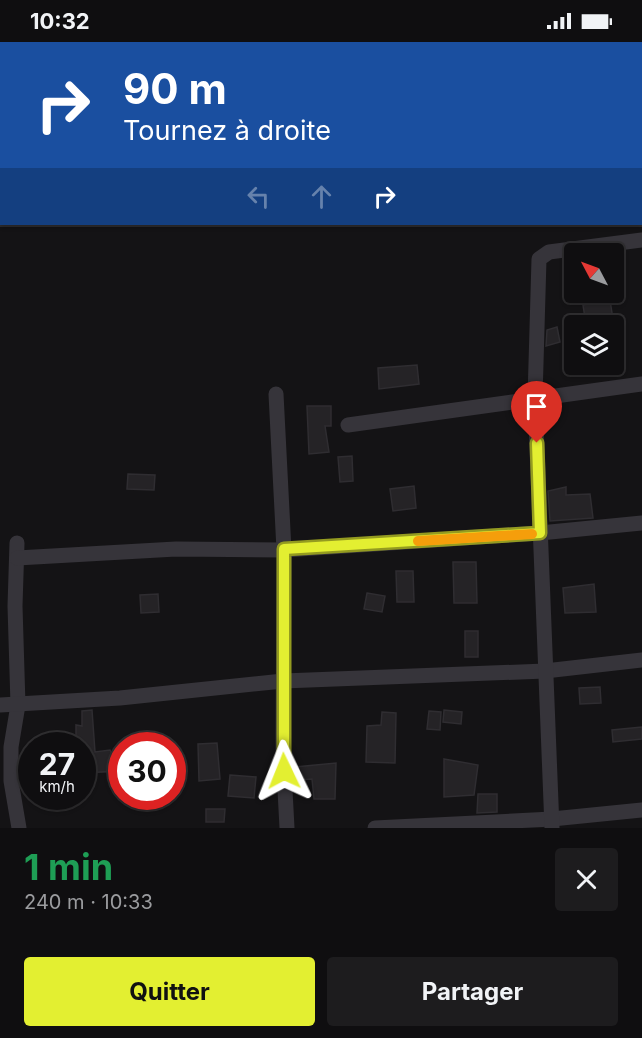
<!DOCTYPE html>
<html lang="fr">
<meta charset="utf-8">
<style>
:root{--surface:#0f0e10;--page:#1d1c1e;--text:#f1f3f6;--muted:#9b9c9f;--line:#2f2e30;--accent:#e3ef31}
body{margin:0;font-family:Inter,sans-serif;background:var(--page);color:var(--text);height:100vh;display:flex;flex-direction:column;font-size:22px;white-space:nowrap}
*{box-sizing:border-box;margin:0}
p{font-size:20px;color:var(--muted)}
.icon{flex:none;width:33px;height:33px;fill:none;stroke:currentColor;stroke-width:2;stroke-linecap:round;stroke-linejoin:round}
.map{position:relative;height:786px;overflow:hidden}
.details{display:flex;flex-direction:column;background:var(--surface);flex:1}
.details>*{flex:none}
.guide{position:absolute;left:0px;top:0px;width:642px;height:183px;box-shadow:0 2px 4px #0004,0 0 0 2px var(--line);background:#1a4fa0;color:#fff;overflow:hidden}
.needle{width:39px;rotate:311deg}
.tools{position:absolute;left:564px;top:201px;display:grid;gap:12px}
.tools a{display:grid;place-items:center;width:60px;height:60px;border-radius:6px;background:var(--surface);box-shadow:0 2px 4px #0004,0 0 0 2px var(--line);font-size:30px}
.speed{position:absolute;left:18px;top:690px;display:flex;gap:12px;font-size:30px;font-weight:700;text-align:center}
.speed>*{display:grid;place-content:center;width:78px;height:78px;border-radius:50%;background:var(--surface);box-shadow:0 2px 4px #0004,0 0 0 2px var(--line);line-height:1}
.speed small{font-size:15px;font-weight:400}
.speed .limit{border:9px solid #d22;background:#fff;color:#111}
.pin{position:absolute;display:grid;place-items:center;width:51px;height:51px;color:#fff;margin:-62px -26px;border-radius:50% 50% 50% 0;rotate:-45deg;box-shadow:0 0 6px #0007}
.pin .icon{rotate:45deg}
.me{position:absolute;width:66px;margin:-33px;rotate:358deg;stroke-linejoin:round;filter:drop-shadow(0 0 4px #0008)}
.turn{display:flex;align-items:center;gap:21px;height:126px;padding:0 24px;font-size:27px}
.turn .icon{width:78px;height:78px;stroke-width:2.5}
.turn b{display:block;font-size:42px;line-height:51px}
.lanes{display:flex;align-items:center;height:57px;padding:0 24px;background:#0003;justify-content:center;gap:30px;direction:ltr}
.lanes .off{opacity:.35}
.round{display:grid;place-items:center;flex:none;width:63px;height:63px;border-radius:6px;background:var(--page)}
.head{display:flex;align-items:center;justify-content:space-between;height:102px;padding:0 24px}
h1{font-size:36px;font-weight:700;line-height:45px;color:#1e9e55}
.action{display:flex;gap:12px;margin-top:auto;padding:12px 24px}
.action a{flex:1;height:69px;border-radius:6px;background:var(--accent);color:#111;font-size:24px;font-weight:700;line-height:69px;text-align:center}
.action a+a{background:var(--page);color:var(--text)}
.status{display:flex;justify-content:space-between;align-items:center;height:42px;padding:0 30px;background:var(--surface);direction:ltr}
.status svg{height:16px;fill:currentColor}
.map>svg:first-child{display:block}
.building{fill:#252326;stroke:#2f2d31;stroke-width:1.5}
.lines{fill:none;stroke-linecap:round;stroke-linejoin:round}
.street{stroke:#36343a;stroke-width:15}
.route-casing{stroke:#949b20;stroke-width:15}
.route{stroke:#e3ef31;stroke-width:10}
.slow{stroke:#f59e0b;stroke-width:10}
</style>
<div class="status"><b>10:32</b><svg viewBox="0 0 49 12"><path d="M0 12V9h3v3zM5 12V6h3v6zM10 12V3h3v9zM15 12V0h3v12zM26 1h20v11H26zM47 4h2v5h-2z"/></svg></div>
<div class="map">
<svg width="642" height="786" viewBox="0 0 642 786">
<rect width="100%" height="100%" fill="#141315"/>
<g class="building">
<polygon points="610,258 614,284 600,284 598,274 585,276 583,263"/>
<polygon points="557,285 560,300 546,304 547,288"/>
<polygon points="417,323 419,342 379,347 378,326"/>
<polygon points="307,364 331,364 331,384 325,384 329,410 309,412"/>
<polygon points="352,414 353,439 340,440 338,415"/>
<polygon points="128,432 155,433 154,448 127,447"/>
<polygon points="414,444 416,466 393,469 390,447"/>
<polygon points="566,445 566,453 590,452 593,476 550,479 548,449"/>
<polygon points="453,520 476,520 477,561 454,561"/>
<polygon points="396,529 413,529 414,560 397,560"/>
<polygon points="594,542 596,570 565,571 563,546"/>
<polygon points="367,551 385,554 382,570 364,567"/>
<polygon points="158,552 159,570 141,571 140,553"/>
<rect x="465" y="589" width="13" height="26"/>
<polygon points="600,645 601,661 580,662 579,646"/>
<polygon points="92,668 95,710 110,708 113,714 122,715 122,729 82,731 82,704 76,704 76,683 82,684 82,669"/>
<polygon points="444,668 462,670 461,682 443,680"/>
<polygon points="429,669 441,670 440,688 427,687"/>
<polygon points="382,670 396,671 395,721 366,720 367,684 381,683"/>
<polygon points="642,685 642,697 613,700 612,688"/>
<polygon points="217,701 220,737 199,739 198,702"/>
<polygon points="444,717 478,723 474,753 444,755"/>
<polygon points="336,721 335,757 314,757 312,737 296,738 295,725"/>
<polygon points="230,733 256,735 254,756 228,754"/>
<polygon points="478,752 497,752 497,770 477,771"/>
<polygon points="206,767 225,767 224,780 206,780"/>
</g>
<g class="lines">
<g class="street">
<polyline points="640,53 642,53"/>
<polyline points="276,352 284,508 283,710 287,786"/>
<polyline points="348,383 642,342"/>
<polyline points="17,501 15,564 18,663 11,705 11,739 19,786"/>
<polyline points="17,516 176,507 284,508 540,491 642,481"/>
<polyline points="0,663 120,656 283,639 545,629 642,618"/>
<polyline points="375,786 552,777 642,768"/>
<polyline points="552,786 535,356 539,217 549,210 642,198"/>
</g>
</g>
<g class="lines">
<defs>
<polyline id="route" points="284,729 284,507 540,491 537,401"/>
</defs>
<use href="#route" class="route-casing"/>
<use href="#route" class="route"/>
<polyline class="slow" points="418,499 532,492"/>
</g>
</svg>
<div class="tools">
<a><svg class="needle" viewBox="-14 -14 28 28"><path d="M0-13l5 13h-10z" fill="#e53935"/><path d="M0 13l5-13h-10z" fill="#9b9c9f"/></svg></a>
<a><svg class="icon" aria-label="layers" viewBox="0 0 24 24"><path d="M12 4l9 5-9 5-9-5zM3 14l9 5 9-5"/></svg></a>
</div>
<div class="speed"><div>27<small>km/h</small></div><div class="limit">30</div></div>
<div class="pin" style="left:537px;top:401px;background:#d93025"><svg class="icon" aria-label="arrive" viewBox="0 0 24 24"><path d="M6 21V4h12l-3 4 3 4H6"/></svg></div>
<svg class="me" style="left:284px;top:729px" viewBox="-20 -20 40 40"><path d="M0-17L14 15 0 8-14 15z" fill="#e3ef31" stroke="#fff" stroke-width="4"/></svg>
<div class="guide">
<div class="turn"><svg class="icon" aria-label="right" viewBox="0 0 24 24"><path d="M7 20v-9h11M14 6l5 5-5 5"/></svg><div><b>90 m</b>Tournez à droite</div></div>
<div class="lanes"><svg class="icon off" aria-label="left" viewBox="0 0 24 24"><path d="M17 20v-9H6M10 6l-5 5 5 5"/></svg><svg class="icon off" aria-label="ahead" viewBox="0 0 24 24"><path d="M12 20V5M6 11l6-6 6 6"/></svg><svg class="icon" aria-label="right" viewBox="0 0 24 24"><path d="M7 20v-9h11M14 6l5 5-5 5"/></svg></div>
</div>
</div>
<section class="details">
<div class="head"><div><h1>1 min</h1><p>240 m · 10:33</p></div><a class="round"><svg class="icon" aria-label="close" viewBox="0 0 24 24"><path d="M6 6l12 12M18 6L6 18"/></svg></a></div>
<div class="action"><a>Quitter</a><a>Partager</a></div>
</section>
